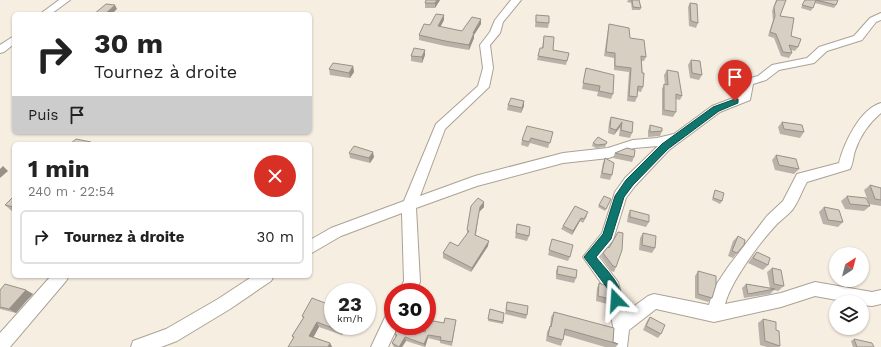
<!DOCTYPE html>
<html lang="fr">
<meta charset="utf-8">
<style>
:root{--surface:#fff;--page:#f6f6f6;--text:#222;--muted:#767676;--line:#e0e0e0}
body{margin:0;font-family:"Work Sans",sans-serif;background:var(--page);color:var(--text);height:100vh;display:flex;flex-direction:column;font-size:15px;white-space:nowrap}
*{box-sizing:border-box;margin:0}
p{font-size:13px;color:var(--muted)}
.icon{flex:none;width:22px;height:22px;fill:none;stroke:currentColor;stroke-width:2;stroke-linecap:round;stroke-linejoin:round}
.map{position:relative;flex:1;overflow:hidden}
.details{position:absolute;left:12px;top:142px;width:300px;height:136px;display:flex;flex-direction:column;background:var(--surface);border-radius:6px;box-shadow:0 1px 3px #0004}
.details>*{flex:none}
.hud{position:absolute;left:12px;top:12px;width:300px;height:122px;border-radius:6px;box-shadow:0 1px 3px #0004;background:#fff;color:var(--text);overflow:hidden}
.needle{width:26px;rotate:36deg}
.controls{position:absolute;left:829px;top:247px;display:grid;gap:8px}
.controls a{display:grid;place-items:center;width:40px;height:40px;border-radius:50%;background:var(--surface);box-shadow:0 1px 3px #0004;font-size:20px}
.speed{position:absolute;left:324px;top:283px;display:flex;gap:8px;font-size:20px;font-weight:700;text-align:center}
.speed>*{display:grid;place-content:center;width:52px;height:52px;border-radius:50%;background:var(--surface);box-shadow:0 1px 3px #0004;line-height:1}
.speed small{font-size:10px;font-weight:400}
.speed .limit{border:6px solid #d22;background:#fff;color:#111}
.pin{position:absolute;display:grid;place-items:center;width:34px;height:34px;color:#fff;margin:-41px -17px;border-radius:50% 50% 50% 0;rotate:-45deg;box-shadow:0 0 4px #0007}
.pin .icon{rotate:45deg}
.me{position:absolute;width:44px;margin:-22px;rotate:340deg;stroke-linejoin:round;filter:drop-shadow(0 0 3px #0008)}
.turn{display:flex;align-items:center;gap:14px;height:84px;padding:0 16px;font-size:18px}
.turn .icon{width:52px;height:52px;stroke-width:2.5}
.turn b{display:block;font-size:28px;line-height:34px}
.then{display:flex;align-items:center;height:38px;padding:0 16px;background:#0003;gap:8px;font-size:15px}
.round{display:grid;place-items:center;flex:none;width:42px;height:42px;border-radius:21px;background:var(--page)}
.head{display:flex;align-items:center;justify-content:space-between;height:68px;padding:0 16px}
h1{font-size:24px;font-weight:700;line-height:30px}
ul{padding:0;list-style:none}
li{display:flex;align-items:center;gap:12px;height:54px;margin:0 8px 6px;padding:0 8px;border:2px solid var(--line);border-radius:6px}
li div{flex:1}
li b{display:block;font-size:15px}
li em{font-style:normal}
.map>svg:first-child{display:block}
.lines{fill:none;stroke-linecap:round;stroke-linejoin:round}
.minor-casing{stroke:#aba296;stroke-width:2}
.minor{fill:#fff;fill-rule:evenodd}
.wall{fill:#bab2a8}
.shaded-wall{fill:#979188}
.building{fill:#d8cfc3;stroke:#979188}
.route{fill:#0f766e;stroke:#0a4d48}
</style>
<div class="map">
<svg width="881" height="347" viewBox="0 0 881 347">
<rect width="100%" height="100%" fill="#f7eee2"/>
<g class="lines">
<defs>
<g id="minor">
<polygon points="59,0 70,0 51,14 40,14"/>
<path d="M511,0H521L503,22L500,33L490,45L493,68L489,87L445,129L420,196L475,176L563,153L608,148L633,140L657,138L674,134L712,106L741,95L744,80L758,76L772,65L807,58L819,47L854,36L870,18L881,13V20L876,22L862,40L827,51L814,63L779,70L766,80L753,84L750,100L720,112L669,150L635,186L626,198L613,240L599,257L618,282L626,312L648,296L654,294L709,305L714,288L728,267L767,216L783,201L797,174L839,163C844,143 860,109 881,103V113C869,123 860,136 855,151C853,157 853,164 850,169L807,182C802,190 799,201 793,209C788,215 782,219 777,224C760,242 731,281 725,304L781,293L815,282L872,292L881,290V304L872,306L862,305V302H848L815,296L781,307L714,322L656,309L629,330L627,347H611L613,326L606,290L583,257L602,233L615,192L625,178L658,146L634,148L609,158L563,163L477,186L416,208L420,282L415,292H399L404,281L402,213L341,236L310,254V240L331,228L404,201L436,124L478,86L483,68L480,45L490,32L495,20Z"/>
<polygon points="14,36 14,44 4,52 0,53 0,45"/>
<polygon points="51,276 69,276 66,281 10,347 0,347 0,333"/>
<polygon points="253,276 274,276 271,281 230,309 177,341 161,347 131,347 133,341 166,329 218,299"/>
<polygon points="393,311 393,326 398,326 388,347 371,347 387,313"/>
</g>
</defs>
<use href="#minor" class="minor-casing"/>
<use href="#minor" class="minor"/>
</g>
<g class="wall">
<polygon points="440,0 435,8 425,8 425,3"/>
<polygon points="628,0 639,0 641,8 640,10 632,10 631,3 627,2"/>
<polygon points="776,0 786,0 780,16 798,47 795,51 791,50 792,53 789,58 781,56 774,38 768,36 773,20 772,11"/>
<polygon points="805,0 838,0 836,5 834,8 815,3 811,11 801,8"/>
<polygon points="690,3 698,23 696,28 689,26 688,7"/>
<polygon points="536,15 549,23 548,28 535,27"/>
<polygon points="444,20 440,27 462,31 481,24 474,35 474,38 469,50 445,46 419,40 419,35"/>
<polygon points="609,24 630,38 646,57 644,61 642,61 643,87 641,92 637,91 637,97 635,102 627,101 629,72 614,70 614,58 604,56 608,29"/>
<polygon points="544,36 553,50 569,53 566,65 537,60 538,56 542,48"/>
<polygon points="425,55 422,63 411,61 411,56"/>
<polygon points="691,60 702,75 699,80 690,78 688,65"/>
<polygon points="353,66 354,72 350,78 330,75 329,69"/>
<polygon points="586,68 613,94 611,99 597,96 598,92 582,89"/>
<polygon points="667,70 682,96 680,100 676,99 676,112 673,117 662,115 662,89 664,84 665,85 664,75"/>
<polygon points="524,101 524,106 521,113 507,110 508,105"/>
<polygon points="611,117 633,122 632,133 630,138 619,136 620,127 614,135 608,133 609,122"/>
<polygon points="782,122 804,132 800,138 780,134 778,127"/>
<polygon points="650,125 662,131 660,136 648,137 648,131"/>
<polygon points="553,132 548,148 530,143 528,147 521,145 522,140"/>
<polygon points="607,142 605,147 596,148 592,146 593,143"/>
<polygon points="349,153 374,157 370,163 350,158"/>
<polygon points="615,153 634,157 632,162 613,158"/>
<polygon points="776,155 799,169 794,174 775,170 772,160"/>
<polygon points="605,158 612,175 610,180 600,178 603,163"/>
<polygon points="870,185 881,188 881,206 869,204 864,190"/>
<polygon points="715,190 722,201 720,204 712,200 714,193"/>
<polygon points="14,196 14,213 5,205"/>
<polygon points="847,196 870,206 864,211 845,209 841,201"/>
<polygon points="611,199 605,211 598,207 599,205"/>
<polygon points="484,202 484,207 479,212 476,235 488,246 471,272 443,258 443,253 458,246 467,234 467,230"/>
<polygon points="575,206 587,216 583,223 580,221 572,235 561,229 563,226"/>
<polygon points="824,207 843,222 838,227 823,224 819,212"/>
<polygon points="630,210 649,222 646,227 627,222 628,215"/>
<polygon points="517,224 529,236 527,241 515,238"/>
<polygon points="643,233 655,248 652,253 639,250 640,238"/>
<polygon points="738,236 737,253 733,258 728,256 733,241"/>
<polygon points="552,239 570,257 568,261 548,255"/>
<polygon points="609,248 616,267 614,272 611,271 601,257 603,253"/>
<polygon points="757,252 768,265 763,270 748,263 753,256"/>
<polygon points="558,266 576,278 574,283 556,279 556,271"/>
<polygon points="772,268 784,286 778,291 774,290 770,294 744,298 742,288 746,284 770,288 767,272"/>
<polygon points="698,271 712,298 708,302 695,298 695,276"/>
<polygon points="599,283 610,299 607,304 596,301 597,288"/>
<polygon points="0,290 26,290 33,294 16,313 0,309"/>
<polygon points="507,302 527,315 526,319 505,314"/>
<polygon points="490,309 504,313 503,324 488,321"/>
<polygon points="554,312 613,342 618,344 616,347 605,347 564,335 563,340 561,346 546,341 547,332 550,326 551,317"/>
<polygon points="302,316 333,326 346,326 342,335 319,327 313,337 330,343 332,347 288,347 293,338 292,336 303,318"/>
<polygon points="650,317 661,334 658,338 643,330 647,321"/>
<polygon points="763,319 780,346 778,347 767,347 760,345 758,323"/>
<polygon points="456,320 452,346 440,343 440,341 428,338 425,347 406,341 402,347 394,347 393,346 392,343 395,338 395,334 425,332 444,323"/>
<polygon points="854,339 874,347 853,347 851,341"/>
</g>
<g class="shaded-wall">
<polygon points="437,0 440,0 435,8 435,3"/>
<polygon points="115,5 117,9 112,14 105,14"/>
<polygon points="444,15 444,20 438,31 438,26"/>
<polygon points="481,19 481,24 474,35 474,38 469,50 469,45 473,33"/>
<polygon points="425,50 425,55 422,63 422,57"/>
<polygon points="353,66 354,72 350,78 349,73"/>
<polygon points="524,101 524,106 521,113 522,108"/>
<polygon points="622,122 620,127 614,135 616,130"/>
<polygon points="373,152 374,157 370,163 369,158"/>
<polygon points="3,166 8,171 0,178 0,169"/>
<polygon points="484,202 484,207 479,212 480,207"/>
<polygon points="581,218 580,221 572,235 573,231"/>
<polygon points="489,241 488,246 471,272 472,268"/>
<polygon points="26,290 33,294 27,300 16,313 9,309"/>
<polygon points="317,322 319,327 312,340 309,336"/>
<polygon points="342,326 346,326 342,335 340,331"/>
<polygon points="428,335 428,338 425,347 424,344"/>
<polygon points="405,337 406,341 402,347 399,347"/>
<polygon points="330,343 332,347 328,347"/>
</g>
<g class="building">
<polygon points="426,0 437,0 435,3 425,3"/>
<polygon points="631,0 639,0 641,8 633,7 632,0"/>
<polygon points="777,0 786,0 780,16 794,18 791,36 801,39 798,47 789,45 792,53 783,52 776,34 770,32 775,16 774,7"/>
<polygon points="805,0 838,0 836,5 816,0 813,8 802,5"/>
<polygon points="690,3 697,4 698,23 691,21"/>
<polygon points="106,4 115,5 105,14 94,14"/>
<polygon points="436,14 444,15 438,26 462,31 472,17 481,19 473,33 474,33 469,45 445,41 419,35 424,24 430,25"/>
<polygon points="536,15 549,16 549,23 536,22"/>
<polygon points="609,24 629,28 630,38 644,40 646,57 641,56 642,73 644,73 643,87 638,86 637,97 629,96 631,68 615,66 615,53 606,52"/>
<polygon points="544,36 554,37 553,50 569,53 567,61 538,56 540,48 543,48"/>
<polygon points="414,48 425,50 422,57 411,56"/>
<polygon points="691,60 700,61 702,75 692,73"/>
<polygon points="333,63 353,66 349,73 329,69"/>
<polygon points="586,68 614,75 613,94 599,91 600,86 583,83"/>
<polygon points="667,70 678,72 682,96 676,94 676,112 664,110 664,84 668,85"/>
<polygon points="511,98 524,101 522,108 508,105"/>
<polygon points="611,117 633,122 632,133 621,130 622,122 616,130 610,128"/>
<polygon points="782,122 802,125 804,132 784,129"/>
<polygon points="650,125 662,128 662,131 650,132"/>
<polygon points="527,126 553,132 550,143 531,138 529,142 522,140"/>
<polygon points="598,137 607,142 606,144 597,145 593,143"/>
<polygon points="76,139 91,142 89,144 70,144"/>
<polygon points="354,146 373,152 369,158 349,153"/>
<polygon points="627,148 635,150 634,157 615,153"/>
<polygon points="776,155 796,159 799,169 779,165"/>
<polygon points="605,158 614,163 612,175 602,173"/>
<polygon points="870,185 881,188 881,200 875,199"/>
<polygon points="715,190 724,193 722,201 713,198"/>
<polygon points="14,196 14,207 5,205"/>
<polygon points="604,196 611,199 606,209 599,205"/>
<polygon points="847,196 866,198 870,206 850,204"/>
<polygon points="478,198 484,202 480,207 475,235 489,241 472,268 443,253 450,242 458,246 469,231 467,230 471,206"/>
<polygon points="575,206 588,212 584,219 581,218 573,231 563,226"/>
<polygon points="824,207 839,210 843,222 828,220"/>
<polygon points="630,210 649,215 649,222 630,217"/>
<polygon points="517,224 530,227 529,236 516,233"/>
<polygon points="618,232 623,233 622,250 616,267 613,266 603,253 608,247 609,248"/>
<polygon points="643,233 656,236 655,248 642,245"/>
<polygon points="738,236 745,240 744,245 737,253 732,251"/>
<polygon points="552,239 573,245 570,257 549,250"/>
<polygon points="757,252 770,258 768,265 753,258"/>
<polygon points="558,266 577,270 576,278 557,274"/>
<polygon points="772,268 781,270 784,286 774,284"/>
<polygon points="698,271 716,276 716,285 712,298 698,294"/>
<polygon points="599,283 607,286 610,299 598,296"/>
<polygon points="5,284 26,290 9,309 0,307 0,290"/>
<polygon points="746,284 775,289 748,294"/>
<polygon points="312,298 333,306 333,326 342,326 340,331 317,322 309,336 330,343 328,347 288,347 294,337 292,336 304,317 302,316"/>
<polygon points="507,302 528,306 527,315 506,310"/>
<polygon points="490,309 504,313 503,322 488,319"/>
<polygon points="554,312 614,328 613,342 618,344 565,329 563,340 548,336 550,326 551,327"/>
<polygon points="650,317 665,325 661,334 646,326"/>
<polygon points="445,318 456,320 452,342 440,340 441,337 428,335 424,344 405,337 399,347 392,343 397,335 395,334 398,326 410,326 425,332 428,320 444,323"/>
<polygon points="763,319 776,322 776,330 779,331 780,346 765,341"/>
<polygon points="854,339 872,343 874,347 857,347"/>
</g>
<path class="route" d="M735,99H738V103L719,111L668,149L633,185L624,197L611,239L596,257C605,269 627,288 620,304L616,305L612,304L608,289L584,257L603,234L615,196L626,180L662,144L713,107Z"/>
</svg>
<div class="controls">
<a><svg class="needle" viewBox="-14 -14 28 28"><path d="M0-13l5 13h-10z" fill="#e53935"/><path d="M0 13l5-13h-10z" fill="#767676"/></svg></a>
<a><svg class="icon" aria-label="layers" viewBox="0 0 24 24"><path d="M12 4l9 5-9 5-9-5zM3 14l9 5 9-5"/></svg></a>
</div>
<div class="speed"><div>23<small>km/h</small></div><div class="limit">30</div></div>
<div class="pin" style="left:735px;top:101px;background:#d93025"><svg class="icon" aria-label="arrive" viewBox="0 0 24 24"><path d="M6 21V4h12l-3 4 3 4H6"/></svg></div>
<svg class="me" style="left:616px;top:300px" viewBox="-20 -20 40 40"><path d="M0-17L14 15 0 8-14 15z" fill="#0f766e" stroke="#fff" stroke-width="4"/></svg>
<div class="hud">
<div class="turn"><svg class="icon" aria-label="right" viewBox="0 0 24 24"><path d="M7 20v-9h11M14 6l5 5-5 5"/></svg><div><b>30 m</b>Tournez à droite</div></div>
<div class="then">Puis<svg class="icon" aria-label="arrive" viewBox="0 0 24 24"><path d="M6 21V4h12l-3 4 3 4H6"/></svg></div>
</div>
<section class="details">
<div class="head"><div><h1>1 min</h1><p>240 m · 22:54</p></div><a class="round" style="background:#d93025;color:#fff"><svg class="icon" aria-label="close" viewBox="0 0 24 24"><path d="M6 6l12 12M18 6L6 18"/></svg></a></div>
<ul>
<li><svg class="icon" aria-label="right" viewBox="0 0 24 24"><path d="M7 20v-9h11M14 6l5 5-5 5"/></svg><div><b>Tournez à droite</b></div><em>30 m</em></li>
</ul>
</section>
</div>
